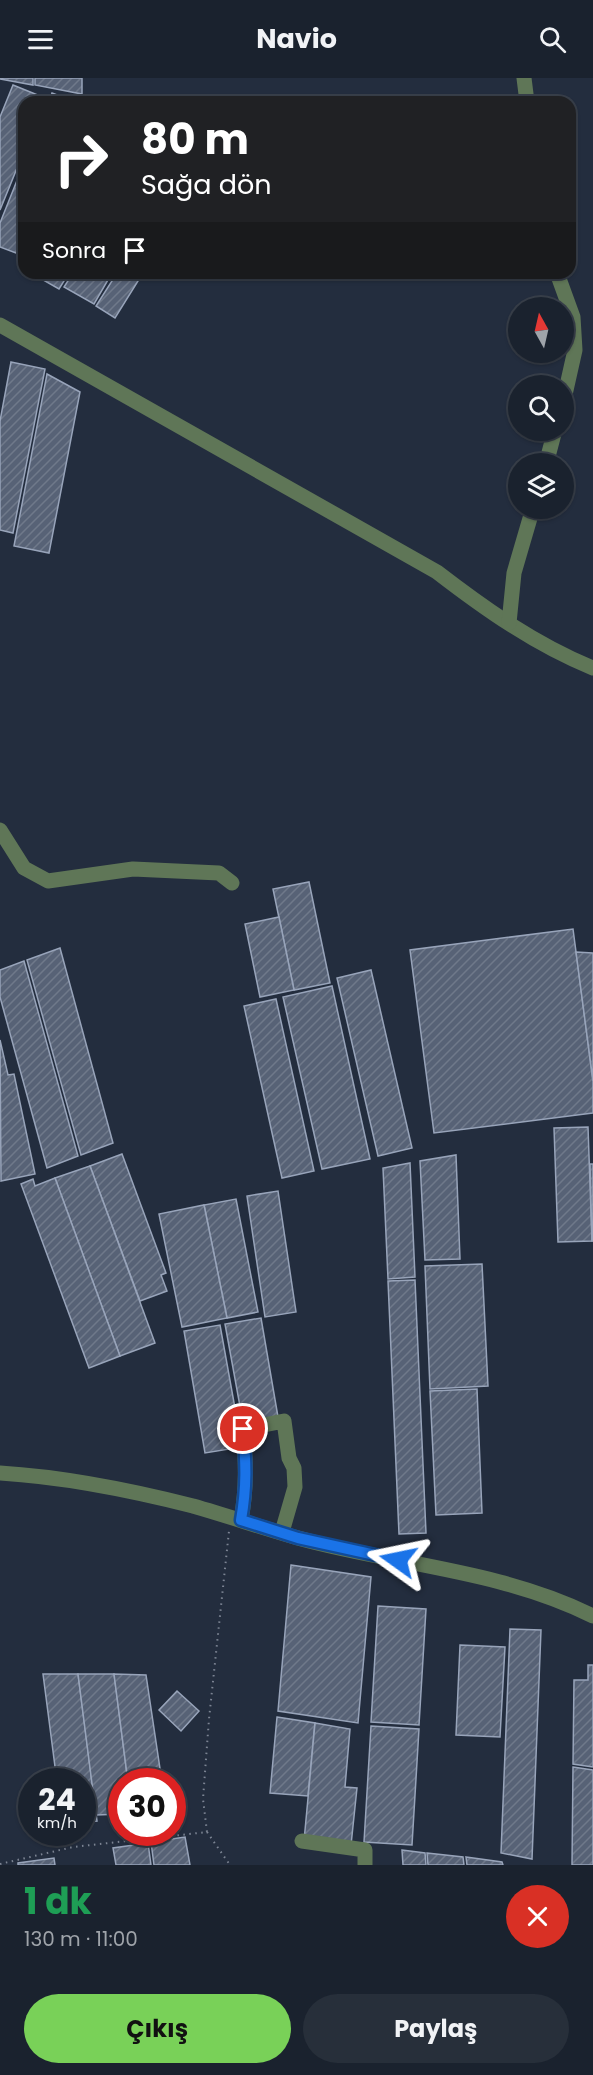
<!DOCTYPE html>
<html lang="tr">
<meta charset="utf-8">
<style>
:root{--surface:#1a222e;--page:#272f3a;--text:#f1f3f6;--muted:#9fa4aa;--line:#383f4a;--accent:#79d158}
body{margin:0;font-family:Poppins,sans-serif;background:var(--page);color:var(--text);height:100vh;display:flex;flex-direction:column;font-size:22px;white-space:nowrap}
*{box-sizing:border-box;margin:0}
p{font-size:20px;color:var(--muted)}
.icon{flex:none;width:33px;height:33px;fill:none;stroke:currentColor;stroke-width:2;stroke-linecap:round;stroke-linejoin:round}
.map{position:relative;height:1787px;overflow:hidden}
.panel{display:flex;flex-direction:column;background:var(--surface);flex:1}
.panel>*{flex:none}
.guide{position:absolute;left:18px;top:18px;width:558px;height:183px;border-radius:18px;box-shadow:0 2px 4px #0004,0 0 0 2px var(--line);background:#202124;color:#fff;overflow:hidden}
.needle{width:39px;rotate:352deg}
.buttons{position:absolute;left:508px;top:219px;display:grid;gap:12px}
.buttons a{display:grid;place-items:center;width:66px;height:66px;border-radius:50%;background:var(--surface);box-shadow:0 2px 4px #0004,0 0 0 2px var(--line);font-size:30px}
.speed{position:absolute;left:18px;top:1690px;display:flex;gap:12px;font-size:30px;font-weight:700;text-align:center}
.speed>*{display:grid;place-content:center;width:78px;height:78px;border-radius:50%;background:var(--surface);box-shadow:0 2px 4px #0004,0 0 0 2px var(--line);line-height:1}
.speed small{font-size:15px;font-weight:400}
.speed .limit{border:9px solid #d22;background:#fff;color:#111}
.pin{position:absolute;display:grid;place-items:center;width:51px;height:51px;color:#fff;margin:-26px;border:3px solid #fff;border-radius:50%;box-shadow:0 2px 6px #0007}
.me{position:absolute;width:66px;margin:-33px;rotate:282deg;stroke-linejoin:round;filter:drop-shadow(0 0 4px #0008)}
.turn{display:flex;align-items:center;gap:21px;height:126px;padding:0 24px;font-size:27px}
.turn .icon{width:78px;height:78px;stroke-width:2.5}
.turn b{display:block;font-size:42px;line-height:51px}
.then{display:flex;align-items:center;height:57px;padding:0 24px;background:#0003;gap:12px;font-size:22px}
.round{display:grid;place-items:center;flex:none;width:63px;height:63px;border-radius:32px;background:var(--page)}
.overview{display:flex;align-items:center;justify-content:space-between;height:102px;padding:0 24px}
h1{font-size:36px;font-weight:700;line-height:45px;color:#1e9e55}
.cta{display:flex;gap:12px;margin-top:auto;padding:12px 24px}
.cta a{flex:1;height:69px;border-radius:36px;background:var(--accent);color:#111;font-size:24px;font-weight:700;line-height:69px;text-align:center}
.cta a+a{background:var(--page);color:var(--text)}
header{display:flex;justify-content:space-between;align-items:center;height:78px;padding:0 24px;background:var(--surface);font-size:27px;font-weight:700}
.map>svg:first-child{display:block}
.building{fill:url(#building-hatch);stroke:#98a4ba;stroke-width:1.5}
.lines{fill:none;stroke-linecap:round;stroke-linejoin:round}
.path{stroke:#7c8493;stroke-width:2;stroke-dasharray:1.5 4.5;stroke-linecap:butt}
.minor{stroke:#5f7657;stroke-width:15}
.route-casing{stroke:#114b97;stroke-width:15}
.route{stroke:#1a73e8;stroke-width:10}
</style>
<header><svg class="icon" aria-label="menu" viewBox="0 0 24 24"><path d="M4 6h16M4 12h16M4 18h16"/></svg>Navio<svg class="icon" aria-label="search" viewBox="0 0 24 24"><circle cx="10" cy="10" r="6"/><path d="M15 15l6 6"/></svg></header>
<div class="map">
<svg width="593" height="1787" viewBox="0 0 593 1787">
<defs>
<pattern id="building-hatch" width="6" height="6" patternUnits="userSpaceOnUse" patternTransform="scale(1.5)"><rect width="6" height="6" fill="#576276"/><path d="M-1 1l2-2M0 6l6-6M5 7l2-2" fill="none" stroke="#6f798a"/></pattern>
</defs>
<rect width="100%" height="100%" fill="#232d3e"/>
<g class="building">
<polygon points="0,0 33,0 33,7 0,1"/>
<polygon points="35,0 82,0 82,16 35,7"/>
<polygon points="13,7 45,20 44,24 24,24 24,73 0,132 0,39"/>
<polygon points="52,15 75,24 49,24"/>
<polygon points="24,85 24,178 0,169 0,145"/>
<polygon points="31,195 69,195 59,211"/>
<polygon points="73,195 112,195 94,226 64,209"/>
<polygon points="117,195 143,195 115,240 96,228"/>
<polygon points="11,284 45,291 13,455 0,452 0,343"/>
<polygon points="47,296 80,314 49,475 14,468"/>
<polygon points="309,804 330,905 294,912 273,811"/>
<polygon points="279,839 294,912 260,919 245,846"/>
<polygon points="573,851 593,1003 593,1035 434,1055 410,872"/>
<polygon points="60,870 113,1065 81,1077 27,882"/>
<polygon points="576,874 593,875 593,1003"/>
<polygon points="24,883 78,1078 47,1090 0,919 0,892"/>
<polygon points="371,892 412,1070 378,1078 337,900"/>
<polygon points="332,908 370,1081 322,1091 283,919"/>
<polygon points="276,921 314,1093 282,1100 244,928"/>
<polygon points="0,962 8,997 14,996 35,1096 1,1103"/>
<polygon points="588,1049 592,1163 558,1164 554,1050"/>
<polygon points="122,1076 166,1195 161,1197 167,1213 140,1223 90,1088"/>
<polygon points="456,1077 460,1181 425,1182 420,1083"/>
<polygon points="410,1085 415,1199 388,1201 383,1090"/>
<polygon points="590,1086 593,1086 593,1163 592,1163"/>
<polygon points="90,1088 155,1265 120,1278 55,1100"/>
<polygon points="55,1100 120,1278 89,1290 21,1106 33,1101 35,1108"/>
<polygon points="278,1113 296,1234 265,1239 247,1118"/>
<polygon points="236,1121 258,1234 227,1240 204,1127"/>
<polygon points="204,1127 227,1240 182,1249 159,1136"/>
<polygon points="482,1186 488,1308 430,1311 425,1188"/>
<polygon points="415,1202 426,1455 399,1456 388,1203"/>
<polygon points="261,1240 278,1339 243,1345 225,1246"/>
<polygon points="220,1247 242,1369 205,1375 184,1253"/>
<polygon points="477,1311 482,1435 436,1437 430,1313"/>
<polygon points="291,1487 371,1499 358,1645 278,1633"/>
<polygon points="378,1528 426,1531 419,1647 371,1644"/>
<polygon points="510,1551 541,1552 532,1781 501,1775"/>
<polygon points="460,1567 505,1569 500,1659 456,1657"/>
<polygon points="588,1587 593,1587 593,1689 573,1686 574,1602 588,1602"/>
<polygon points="43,1596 78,1596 97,1743 82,1745 82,1704 57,1704"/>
<polygon points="78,1596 114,1596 128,1704 122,1704 122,1736 96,1737"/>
<polygon points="114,1596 146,1597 162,1704 128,1704"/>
<polygon points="177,1613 199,1633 181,1653 159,1632"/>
<polygon points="277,1639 315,1645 308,1718 270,1715"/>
<polygon points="315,1645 350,1651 345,1709 357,1710 351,1767 304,1763"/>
<polygon points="371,1648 419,1651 412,1767 364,1764"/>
<polygon points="573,1689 593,1692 593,1787 572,1787"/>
<polygon points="185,1759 190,1787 154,1787 151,1764"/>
<polygon points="148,1765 151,1787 116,1787 113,1770"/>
<polygon points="402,1772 425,1775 426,1787 403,1787"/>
<polygon points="427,1775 463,1779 464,1787 428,1787"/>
<polygon points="466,1779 502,1784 503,1787 467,1787"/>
<polygon points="54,1780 55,1787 18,1787 18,1785"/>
</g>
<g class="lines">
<g class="path">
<polyline points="207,1754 230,1787"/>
<polyline points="0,1786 73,1769 207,1754 203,1721 209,1641 229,1453"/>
</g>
<g class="minor">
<polyline points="524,0 527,24"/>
<polyline points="557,195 573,239 575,272 564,321"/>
<path d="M0,247L437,494C485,531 536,567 593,590"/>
<polyline points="546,386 555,352"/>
<polyline points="509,545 514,495 533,430"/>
<polyline points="0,752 24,790 48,803 133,791 219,795 232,805"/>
<path d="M0,1395C65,1399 130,1412 193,1428C228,1438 263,1450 298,1460C396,1487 501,1492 593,1538"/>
<path d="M241,1442C247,1409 246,1384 243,1351L284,1343L289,1380L294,1390L295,1409L282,1454"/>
<polyline points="302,1763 365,1772 365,1787"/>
</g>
</g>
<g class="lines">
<defs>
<path id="route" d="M243,1351C246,1385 247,1408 241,1442L298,1460L398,1482"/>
</defs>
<use href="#route" class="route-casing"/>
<use href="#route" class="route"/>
</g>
</svg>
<div class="buttons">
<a><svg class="needle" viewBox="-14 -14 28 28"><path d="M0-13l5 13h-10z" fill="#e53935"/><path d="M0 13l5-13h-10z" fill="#9fa4aa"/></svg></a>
<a><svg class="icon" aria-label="search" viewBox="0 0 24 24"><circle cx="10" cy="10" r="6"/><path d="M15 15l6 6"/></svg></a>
<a><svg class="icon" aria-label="layers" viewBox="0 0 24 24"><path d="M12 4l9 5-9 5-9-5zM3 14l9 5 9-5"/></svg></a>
</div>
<div class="speed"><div>24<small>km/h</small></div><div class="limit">30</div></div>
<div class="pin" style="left:243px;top:1351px;background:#d93025"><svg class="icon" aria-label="arrive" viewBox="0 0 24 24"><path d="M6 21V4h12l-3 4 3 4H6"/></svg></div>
<svg class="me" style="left:398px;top:1482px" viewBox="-20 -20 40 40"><path d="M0-17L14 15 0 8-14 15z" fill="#1a73e8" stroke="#fff" stroke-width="4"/></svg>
<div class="guide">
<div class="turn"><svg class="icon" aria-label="right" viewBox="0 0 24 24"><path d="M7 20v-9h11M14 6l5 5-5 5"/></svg><div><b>80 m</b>Sağa dön</div></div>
<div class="then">Sonra<svg class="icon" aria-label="arrive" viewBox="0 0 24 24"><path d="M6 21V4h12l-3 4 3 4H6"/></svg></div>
</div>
</div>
<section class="panel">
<div class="overview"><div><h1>1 dk</h1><p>130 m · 11:00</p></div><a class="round" style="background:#d93025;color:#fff"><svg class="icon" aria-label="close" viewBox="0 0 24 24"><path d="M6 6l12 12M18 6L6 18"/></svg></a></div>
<div class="cta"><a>Çıkış</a><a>Paylaş</a></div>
</section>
